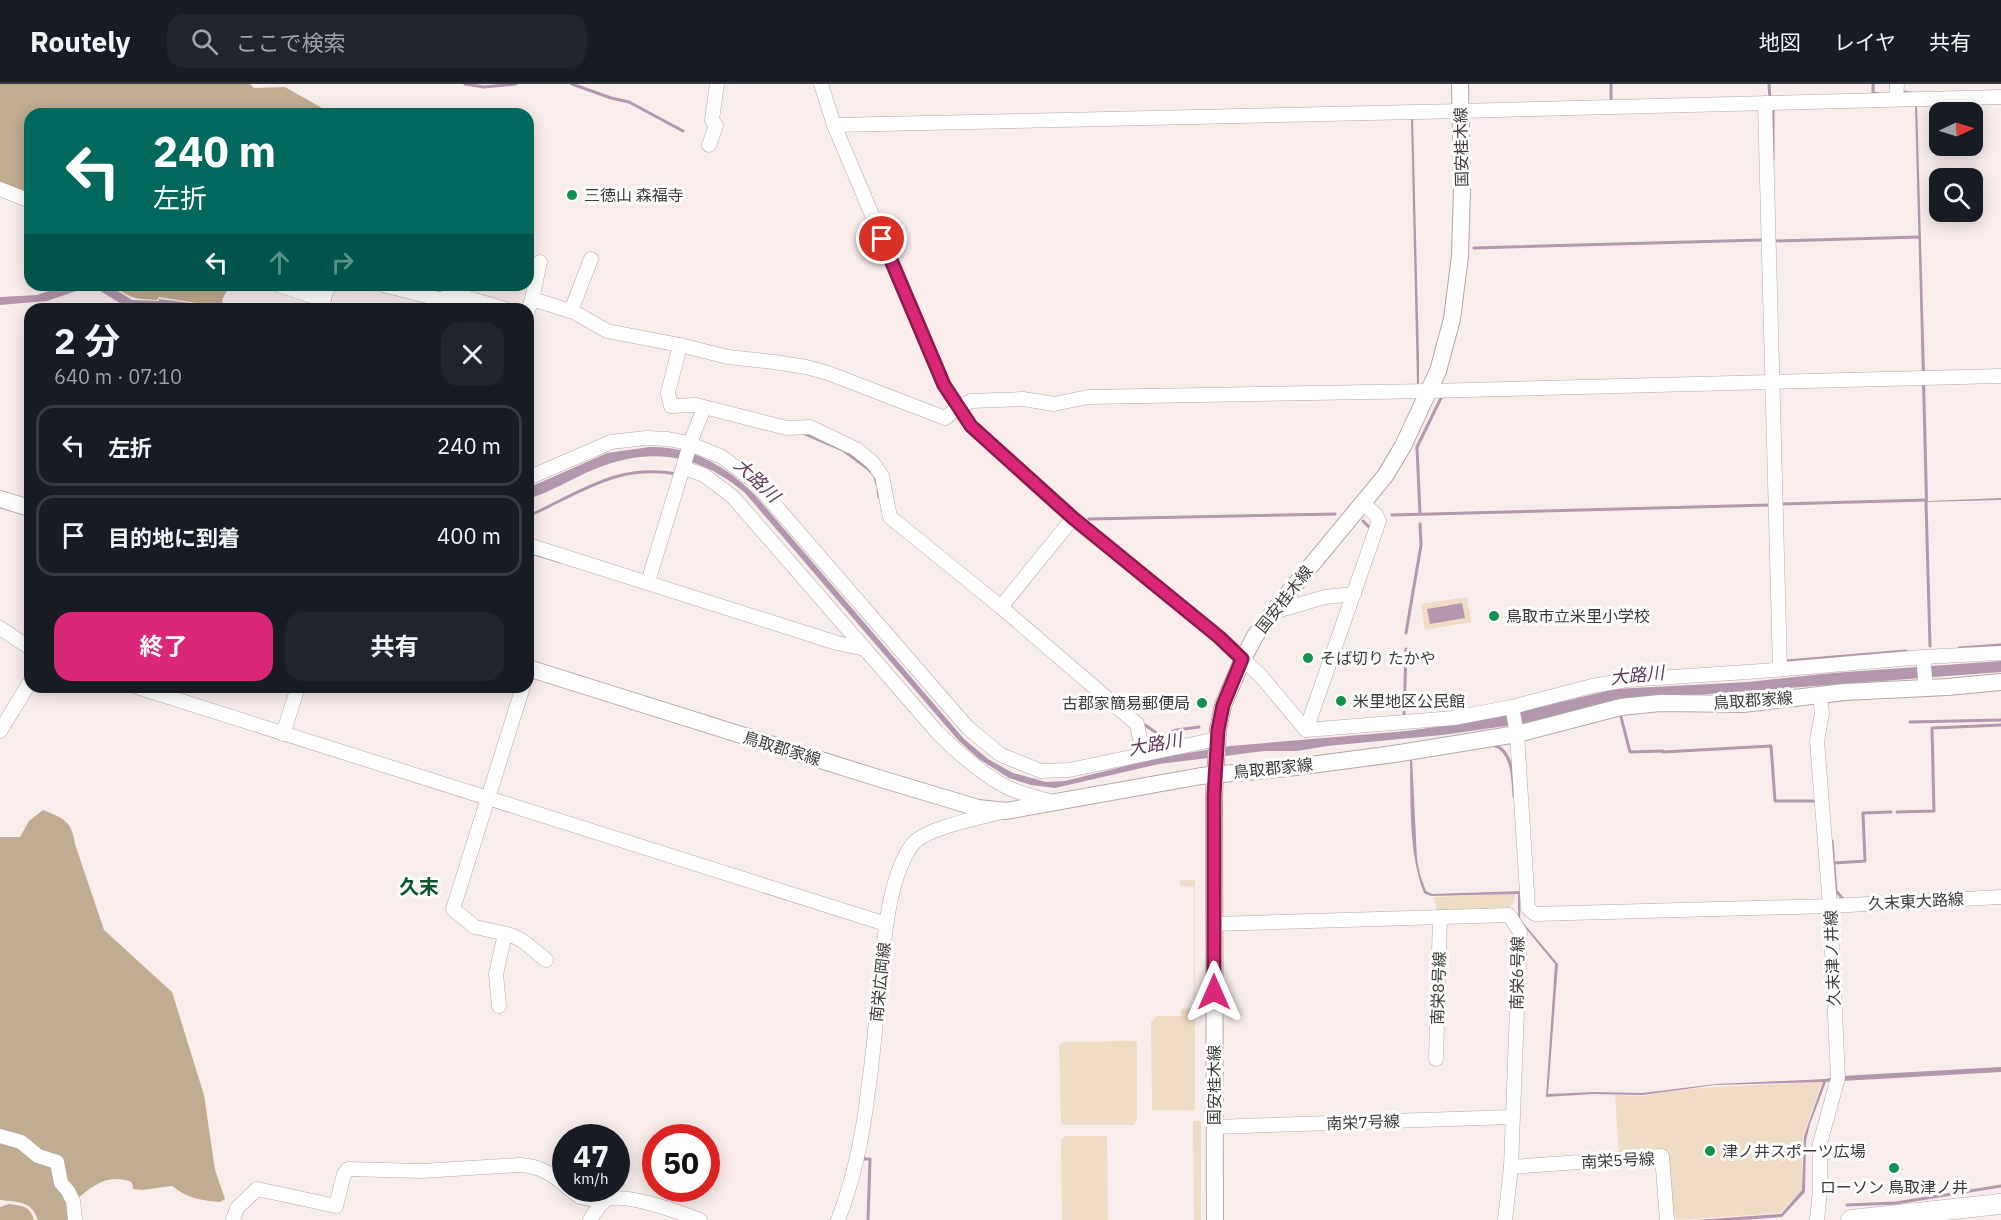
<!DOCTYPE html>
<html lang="ja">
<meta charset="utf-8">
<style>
:root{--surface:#171b24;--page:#20242c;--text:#f1f3f6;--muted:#9ea1a6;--line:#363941;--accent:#db2777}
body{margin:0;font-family:"IBM Plex Sans","Noto Sans JP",sans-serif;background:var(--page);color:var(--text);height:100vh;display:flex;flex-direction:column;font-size:22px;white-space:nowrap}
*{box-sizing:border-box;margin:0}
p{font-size:20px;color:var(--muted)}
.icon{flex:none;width:33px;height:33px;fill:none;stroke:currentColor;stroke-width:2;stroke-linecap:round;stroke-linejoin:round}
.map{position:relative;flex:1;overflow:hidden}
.side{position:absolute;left:24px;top:219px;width:510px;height:390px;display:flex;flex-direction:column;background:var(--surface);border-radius:18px;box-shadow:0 3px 15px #0003}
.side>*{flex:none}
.top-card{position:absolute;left:24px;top:24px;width:510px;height:183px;border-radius:18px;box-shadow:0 3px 15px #0003;background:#00695c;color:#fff;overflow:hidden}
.needle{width:39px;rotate:86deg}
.controls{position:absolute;left:1929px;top:18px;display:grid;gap:12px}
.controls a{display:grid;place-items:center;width:54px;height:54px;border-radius:12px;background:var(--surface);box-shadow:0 3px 15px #0003;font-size:30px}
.speed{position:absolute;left:552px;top:1040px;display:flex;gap:12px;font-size:30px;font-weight:700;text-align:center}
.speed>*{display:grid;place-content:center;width:78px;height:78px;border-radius:50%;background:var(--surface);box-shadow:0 3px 15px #0003;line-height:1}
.speed small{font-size:15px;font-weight:400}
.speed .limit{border:9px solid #d22;background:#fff;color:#111}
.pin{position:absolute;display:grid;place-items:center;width:51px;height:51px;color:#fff;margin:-26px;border:3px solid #fff;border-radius:50%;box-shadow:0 2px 6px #0007}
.me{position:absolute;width:66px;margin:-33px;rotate:0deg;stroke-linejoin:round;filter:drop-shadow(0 0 4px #0008)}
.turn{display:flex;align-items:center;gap:21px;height:126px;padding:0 30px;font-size:27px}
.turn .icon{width:78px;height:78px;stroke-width:2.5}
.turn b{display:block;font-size:42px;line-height:51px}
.lanes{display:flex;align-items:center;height:57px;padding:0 30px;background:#0003;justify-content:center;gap:30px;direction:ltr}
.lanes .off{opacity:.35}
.round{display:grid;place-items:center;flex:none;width:63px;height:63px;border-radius:18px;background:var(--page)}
.summary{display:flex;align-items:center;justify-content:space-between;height:102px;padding:0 30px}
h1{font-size:36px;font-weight:700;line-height:45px}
.button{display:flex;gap:12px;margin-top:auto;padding:12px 30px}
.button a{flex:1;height:69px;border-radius:18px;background:var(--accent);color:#fff;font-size:24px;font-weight:700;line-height:69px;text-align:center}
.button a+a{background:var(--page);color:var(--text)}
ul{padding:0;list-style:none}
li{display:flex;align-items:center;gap:18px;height:81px;margin:0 12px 9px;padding:0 18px;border:3px solid var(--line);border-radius:18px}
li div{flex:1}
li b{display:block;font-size:22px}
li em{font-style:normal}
header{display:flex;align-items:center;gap:36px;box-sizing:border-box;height:84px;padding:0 30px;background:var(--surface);border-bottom:2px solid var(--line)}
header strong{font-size:28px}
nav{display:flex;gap:33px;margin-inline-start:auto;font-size:21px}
.search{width:420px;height:54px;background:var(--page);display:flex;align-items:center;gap:15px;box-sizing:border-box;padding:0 21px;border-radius:18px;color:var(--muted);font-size:22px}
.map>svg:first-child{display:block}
.green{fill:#eedcc4}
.forest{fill:#c0ac90}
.water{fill:#b397ae}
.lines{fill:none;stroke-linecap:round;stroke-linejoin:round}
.stream{stroke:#b397ae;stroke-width:3}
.minor-casing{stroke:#b4a8a7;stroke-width:15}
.major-casing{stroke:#b4a8a7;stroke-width:18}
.highway-casing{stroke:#b4a8a7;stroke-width:21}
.minor{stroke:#fff;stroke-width:14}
.major{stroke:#fff;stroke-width:16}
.highway{stroke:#fff;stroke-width:20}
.route-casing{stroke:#8e194d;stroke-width:15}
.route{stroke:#db2777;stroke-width:10}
.poi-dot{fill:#11914e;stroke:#fdfdfd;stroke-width:2}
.labels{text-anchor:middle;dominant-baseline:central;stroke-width:6;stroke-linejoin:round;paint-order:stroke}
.street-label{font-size:16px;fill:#3f3a3a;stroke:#fdfdfd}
.poi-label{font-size:16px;fill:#3f3a3a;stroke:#fdfdfd;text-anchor:start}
.water-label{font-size:18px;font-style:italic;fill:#61395a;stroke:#fdfdfd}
.quarter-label{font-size:20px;font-weight:bold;fill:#07572d;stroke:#fdfdfd}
</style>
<header>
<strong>Routely</strong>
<div class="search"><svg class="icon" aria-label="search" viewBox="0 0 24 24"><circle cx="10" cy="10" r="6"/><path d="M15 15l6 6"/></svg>ここで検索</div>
<nav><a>地図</a><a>レイヤ</a><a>共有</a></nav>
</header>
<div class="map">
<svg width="2001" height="1136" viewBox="0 0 2001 1136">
<rect width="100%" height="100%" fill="#f9edec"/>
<g class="green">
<polygon points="1467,513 1471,538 1425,546 1421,520"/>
<polygon points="1180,796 1195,796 1195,1026 1152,1026 1151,938 1157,932 1181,932 1181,925 1194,924 1194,803 1180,802"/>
<polygon points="1515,810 1514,818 1510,823 1437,826 1434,813"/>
<polygon points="1131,957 1137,958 1137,1035 1133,1041 1063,1041 1061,1039 1059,961 1064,958"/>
<polygon points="1822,998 1803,1052 1802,1066 1802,1106 1780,1129 1677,1136 1670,1130 1666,1067 1619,1071 1615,1011 1643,1012 1667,1007 1715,1003"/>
<polygon points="1193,1037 1201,1037 1201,1136 1194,1136"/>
<polygon points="1066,1052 1107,1052 1108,1136 1062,1136 1061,1056"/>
</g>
<g class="forest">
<polygon points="0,0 250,0 254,4 285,3 322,24 324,30 30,30 30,114 0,103"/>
<path d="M112,201H230L223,214L221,223L159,213L157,216C134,215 131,214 112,201Z"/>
<path d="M43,726C63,734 72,737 75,760L104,846L172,908L204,1011L215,1086L225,1115L220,1118C200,1116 189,1115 172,1102L142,1106L133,1105C133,1098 131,1097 125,1096C103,1091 90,1105 74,1117L59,1080L0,1050V753H20L29,737Z"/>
<path d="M0,1053L53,1078L73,1136H38C32,1117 18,1118 0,1116Z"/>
<path d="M9,1120C23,1122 30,1122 34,1136H0V1123Z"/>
</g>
<g class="water">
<polygon points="1915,20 1917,20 1925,291 1922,291"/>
<polygon points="1413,33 1419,272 1419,301 1417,301 1411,34"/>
<polygon points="67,201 108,201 132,216 159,217 159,215 198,220 214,225 135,225 128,224 97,205 88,203 47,217 0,221 0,213 37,211"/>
<polygon points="1922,297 1925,297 1928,417 2001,414 2001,416 1925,418"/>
<path d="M650,363C692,362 726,382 755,411L964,655L988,675L1013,689L1046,698L1065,697L1158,674L1230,662L1407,647L1470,638L1532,625L1615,605L1748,598L1833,589L2001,577V588L1682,612L1567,629L1520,640L1442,651L1327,662L1297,667H1264L1233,671L1159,680L1055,704L1031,701L1009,694L979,675L959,657L745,409C700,370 650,362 595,385C573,394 551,408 528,415V404L607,369Z"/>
<polygon points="1462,519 1465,534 1430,540 1427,525"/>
<path d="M1410,673H1412L1417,775L1420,791L1426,807L1432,810L1521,807L1520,835L1558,880L1548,1010L1593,1008L1642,1009L1716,1000L1826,995L1833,993L1834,997L1826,998L1810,1040L1806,1057L1805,1108L1782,1133L1742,1136H1696L1781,1130L1802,1106L1804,1052L1823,998L1715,1001L1642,1011L1593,1010L1546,1013L1555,880L1518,835V810L1431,812L1424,809C1408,767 1411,718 1410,673Z"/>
<polygon points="2001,983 2001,988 1842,997 1842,992"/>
</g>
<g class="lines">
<g class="stream">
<polyline points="465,0 484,3 516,0"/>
<polyline points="572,0 611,14 629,18 683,47"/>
<polyline points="1611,0 1611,19"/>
<polyline points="1769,0 1770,15"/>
<polyline points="1873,0 1873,9 1880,10"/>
<polyline points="1904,8 1916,10"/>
<polyline points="1773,23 1773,76"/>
<polyline points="1775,157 1919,153"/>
<polyline points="1474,164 1761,156"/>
<polyline points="803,349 843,366 867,384 874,391 877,400"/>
<polyline points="878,406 879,413"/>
<polyline points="1781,418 1781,420 1926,416"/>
<polyline points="1926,418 1930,562"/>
<path d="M535,429C586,405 619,380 677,390"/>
<polyline points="1420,430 1417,363 1442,312"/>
<polyline points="1392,431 1769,421"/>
<polyline points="1089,435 1335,430"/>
<polyline points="1363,437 1370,444"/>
<polyline points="528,468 561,478"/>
<polyline points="1406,549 1421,461 1420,440"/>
<polyline points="1959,564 2001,561"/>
<polyline points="1786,577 1906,567"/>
<polyline points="1404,632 1406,565"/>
<polyline points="1621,633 1630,668 1663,667"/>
<polyline points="1910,638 2001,636"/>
<polyline points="1145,641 1161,652 1177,646 1199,643"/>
<path d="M1493,661C1513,666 1513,694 1514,712"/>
<polyline points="1663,668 1771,662 1775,717 1816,717"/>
<polyline points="1897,728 1934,727 1932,644 2001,641"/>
<polyline points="1832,757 1836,807 1844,816"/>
<polyline points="1834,779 1865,777 1863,729 1891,728"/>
<polyline points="864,1073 863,1075 870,1075 868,1136"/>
<polyline points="1847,1121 1896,1119 2001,1102"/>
</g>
<defs>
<g id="minor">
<polyline points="821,0 834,41 944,301 971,342 1073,434 1219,553 1260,591 1306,646"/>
<polyline points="1896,15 1897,0"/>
<polyline points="1765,19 1780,585"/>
<polyline points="834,41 1461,27 2001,13"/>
<polyline points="709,61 716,42 712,36 717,0"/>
<polyline points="0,105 30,117"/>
<polyline points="279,201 324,216"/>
<polyline points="383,201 439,215 453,212 465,213 505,225"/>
<polyline points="532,215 574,228 607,247 680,261 728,273 774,278 806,283 828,289 945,334 959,323 971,317 1023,315 1054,320 1088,313 1429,307 2001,292"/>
<polyline points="322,223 325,211 329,201"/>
<polyline points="528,227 532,215 540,178"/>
<polyline points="571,227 591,175"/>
<polyline points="680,261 668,309 671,322 696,321 787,344 810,343 856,365 873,379 882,392 890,433 1001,523 1137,640 1143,670"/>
<path d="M684,384L704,391L733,413L937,648C957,668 978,687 1003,701C1018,710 1036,712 1052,718"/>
<polyline points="528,394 611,358 646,354 668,355 688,359 722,373 754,397 968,644 1001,671 1041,687 1069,686 1217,655"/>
<polyline points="528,461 837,559 865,565"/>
<polyline points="648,498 692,354 704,324"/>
<polyline points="1001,523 1073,434"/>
<polyline points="1273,528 1325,513 1354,510"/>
<polyline points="0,544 30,564"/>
<polyline points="1923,573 1926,604"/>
<polyline points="137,603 886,840"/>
<polyline points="523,603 453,825 475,843 511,851 523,857 546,876"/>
<polyline points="1512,623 1517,650 1528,824 1535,830 1830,822 2001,813"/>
<polyline points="1306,646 1454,634 1512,623 1592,602 1627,596 1762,587 1923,573 2001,569"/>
<polyline points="1306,646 1379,437 1376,431 1363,419"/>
<polyline points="0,647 30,598"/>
<polyline points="283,650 298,603"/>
<polyline points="1214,840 1509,831 1520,848 1511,1083 1505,1136"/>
<polyline points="499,922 496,890 505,850"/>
<polyline points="1436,975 1440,833"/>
<polyline points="1214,1043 1512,1033"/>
<polyline points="0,1052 21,1058 38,1072 57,1078 61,1099 68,1107 73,1117 75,1136"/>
<polyline points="1511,1083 1662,1072 1667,1136"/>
<polyline points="568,1104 580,1113 603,1118"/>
<path d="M233,1136L237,1124L257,1105L336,1122L344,1090L348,1085L421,1087L520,1081C539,1082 551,1089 566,1102"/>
<path d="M590,1136C594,1130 599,1122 604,1117C621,1106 681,1129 700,1136"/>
<path d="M838,1136C854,1095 863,1051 868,1007C874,967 877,925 881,884C885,848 890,791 912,761C925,744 979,734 1001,728"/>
<polyline points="1817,1136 1820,1106 1820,1059 1838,994 1830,822 1817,657 1822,629 1820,611"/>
</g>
<g id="major">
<polyline points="0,415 30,424"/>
<polyline points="528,584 878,694 978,724 1006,727 1201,692 1288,684 1394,670 1517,650 1621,623 1660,619 1743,620 1845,608 1947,603 2001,598"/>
<polyline points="1215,1136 1214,711 1218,646 1223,621 1243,575 1255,552 1285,513 1385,392 1403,362 1438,287 1452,235 1460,172 1462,106 1460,0"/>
</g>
<polyline id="highway" points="1851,1136 2001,1120"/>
</defs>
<use href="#minor" class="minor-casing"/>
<use href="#major" class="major-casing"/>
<use href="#highway" class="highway-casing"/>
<use href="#minor" class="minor"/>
<use href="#major" class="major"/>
<use href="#highway" class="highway"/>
</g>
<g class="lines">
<defs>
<polyline id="route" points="882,155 944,301 971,342 1073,434 1219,553 1242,575 1223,621 1218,646 1214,711 1214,908"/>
</defs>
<use href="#route" class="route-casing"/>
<use href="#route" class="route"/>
</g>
<g class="poi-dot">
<circle cx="572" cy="111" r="6"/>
<circle cx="1494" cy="532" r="6"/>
<circle cx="1308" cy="574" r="6"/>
<circle cx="1341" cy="617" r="6"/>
<circle cx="1202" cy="619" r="6"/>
<circle cx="1710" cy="1067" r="6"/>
<circle cx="1894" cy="1084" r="6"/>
</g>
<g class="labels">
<g class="street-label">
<text transform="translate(1461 63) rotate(-91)">国安桂木線</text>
<text transform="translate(1284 515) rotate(-52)">国安桂木線</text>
<text transform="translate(1753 616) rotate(-4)">鳥取郡家線</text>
<text transform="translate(782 664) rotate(17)">鳥取郡家線</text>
<text transform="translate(1273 684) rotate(-6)">鳥取郡家線</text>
<text transform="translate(1916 817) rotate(-3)">久末東大路線</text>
<text transform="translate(1832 874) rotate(-92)">久末津ノ井線</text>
<text transform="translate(1517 889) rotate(-89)">南栄6号線</text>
<text transform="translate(880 898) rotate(-84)">南栄広岡線</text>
<text transform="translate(1438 904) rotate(-88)">南栄8号線</text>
<text transform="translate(1214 1001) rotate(-90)">国安桂木線</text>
<text transform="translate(1363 1038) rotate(-2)">南栄7号線</text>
<text transform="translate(1618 1076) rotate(-3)">南栄5号線</text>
</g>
<g class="poi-label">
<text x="584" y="111">三徳山 森福寺</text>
<text x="1506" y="532">鳥取市立米里小学校</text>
<text x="1320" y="574">そば切り たかや</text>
<text x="1353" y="617">米里地区公民館</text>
<text x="1190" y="619" text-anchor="end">古郡家簡易郵便局</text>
<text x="1722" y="1067">津ノ井スポーツ広場</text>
<text x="1894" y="1103" text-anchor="middle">ローソン 鳥取津ノ井</text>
</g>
<g class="water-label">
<text transform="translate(757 396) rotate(43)">大路川</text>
<text transform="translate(1637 591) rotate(-6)">大路川</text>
<text transform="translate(1155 660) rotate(-10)">大路川</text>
</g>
<g class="quarter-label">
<text x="419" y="802">久末</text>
</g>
</g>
</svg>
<div class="controls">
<a><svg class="needle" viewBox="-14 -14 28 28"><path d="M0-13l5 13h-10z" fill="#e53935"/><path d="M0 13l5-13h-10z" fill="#9ea1a6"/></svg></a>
<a><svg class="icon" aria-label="search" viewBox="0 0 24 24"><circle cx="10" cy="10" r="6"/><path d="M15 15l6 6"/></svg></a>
</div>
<div class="speed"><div>47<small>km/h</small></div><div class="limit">50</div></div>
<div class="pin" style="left:882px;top:155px;background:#d93025"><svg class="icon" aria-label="arrive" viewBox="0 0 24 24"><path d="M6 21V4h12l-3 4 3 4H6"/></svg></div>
<svg class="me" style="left:1214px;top:908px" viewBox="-20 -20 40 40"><path d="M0-17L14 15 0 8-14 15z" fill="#db2777" stroke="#fff" stroke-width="4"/></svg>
<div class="top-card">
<div class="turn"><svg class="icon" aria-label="left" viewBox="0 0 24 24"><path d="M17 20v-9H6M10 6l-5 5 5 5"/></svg><div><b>240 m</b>左折</div></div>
<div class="lanes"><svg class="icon" aria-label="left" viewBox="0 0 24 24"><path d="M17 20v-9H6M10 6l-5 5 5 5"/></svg><svg class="icon off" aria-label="ahead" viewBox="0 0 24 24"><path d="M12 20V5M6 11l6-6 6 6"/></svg><svg class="icon off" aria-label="right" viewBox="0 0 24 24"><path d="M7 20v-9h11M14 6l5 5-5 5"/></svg></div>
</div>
<section class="side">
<div class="summary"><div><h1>2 分</h1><p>640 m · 07:10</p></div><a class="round"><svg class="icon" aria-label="close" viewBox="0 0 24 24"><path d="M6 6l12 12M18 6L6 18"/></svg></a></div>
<ul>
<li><svg class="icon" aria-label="left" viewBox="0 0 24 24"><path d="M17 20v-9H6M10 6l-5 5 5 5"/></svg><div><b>左折</b></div><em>240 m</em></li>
<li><svg class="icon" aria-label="arrive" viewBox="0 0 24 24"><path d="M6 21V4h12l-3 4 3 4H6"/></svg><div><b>目的地に到着</b></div><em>400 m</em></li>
</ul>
<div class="button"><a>終了</a><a>共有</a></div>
</section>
</div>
